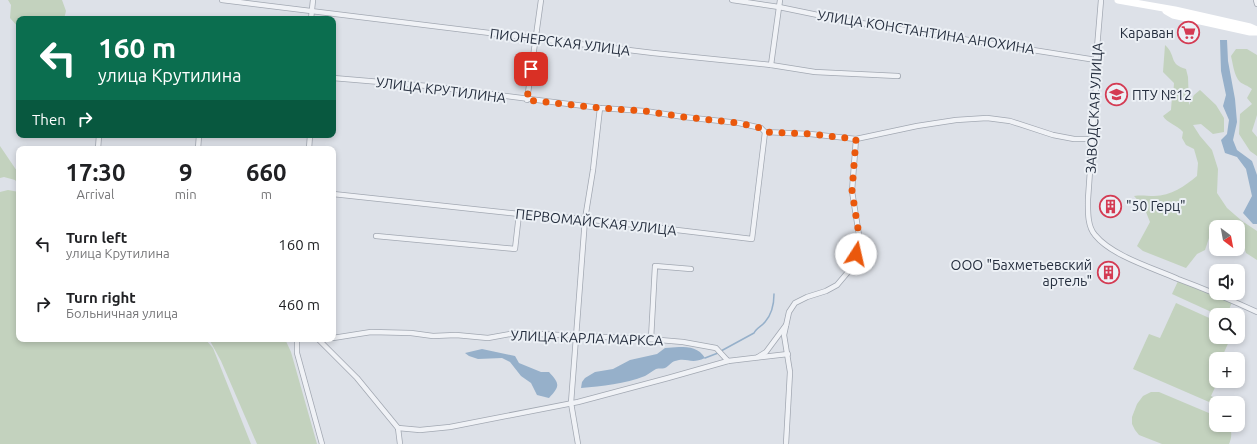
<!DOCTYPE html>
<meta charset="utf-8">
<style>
:root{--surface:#fff;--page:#f2f2f2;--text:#202124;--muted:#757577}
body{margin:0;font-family:Ubuntu,sans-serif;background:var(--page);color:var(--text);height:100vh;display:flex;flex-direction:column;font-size:15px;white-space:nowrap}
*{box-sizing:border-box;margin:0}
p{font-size:13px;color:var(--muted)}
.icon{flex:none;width:22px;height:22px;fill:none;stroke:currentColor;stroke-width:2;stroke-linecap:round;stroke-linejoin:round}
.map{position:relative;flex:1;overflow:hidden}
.details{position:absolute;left:16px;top:146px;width:320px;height:196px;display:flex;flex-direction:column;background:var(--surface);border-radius:8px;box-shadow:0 2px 6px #0003}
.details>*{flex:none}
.guide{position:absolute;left:16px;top:16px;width:320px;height:122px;border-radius:8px;box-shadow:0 2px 6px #0003;background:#0b6e4f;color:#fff;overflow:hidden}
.needle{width:26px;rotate:148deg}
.controls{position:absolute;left:1209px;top:220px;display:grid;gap:8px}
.controls a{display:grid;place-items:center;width:36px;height:36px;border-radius:8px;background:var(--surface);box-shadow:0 2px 6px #0003;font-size:20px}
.pin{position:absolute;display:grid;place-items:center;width:34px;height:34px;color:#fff;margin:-17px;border-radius:8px;box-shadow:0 2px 6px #0006}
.me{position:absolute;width:44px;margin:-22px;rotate:10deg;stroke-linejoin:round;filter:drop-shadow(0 0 3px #0008)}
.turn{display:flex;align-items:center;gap:14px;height:84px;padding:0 16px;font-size:18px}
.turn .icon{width:52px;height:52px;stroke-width:2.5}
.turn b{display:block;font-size:28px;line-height:34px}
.then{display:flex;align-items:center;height:38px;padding:0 16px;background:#0003;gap:8px;font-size:15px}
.eta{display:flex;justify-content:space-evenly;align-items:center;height:68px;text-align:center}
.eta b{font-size:24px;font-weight:600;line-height:28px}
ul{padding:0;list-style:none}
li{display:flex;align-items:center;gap:12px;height:60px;padding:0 16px}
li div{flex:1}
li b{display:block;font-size:15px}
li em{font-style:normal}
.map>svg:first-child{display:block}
.green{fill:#c3d2be}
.water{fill:#96b0ca}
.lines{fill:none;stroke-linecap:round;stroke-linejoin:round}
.stream{stroke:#96b0ca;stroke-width:1.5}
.street-casing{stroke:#a2a8b2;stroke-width:6}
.street{stroke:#f0f2f6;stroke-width:4.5}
.secondary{stroke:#fff;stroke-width:7}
.route{stroke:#ea580c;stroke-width:7;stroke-dasharray:0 12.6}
.labels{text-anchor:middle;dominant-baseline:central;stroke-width:4;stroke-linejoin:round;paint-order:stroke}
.street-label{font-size:14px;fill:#262f3f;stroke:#ecf0f5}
.poi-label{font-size:14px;fill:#262f3f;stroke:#ecf0f5;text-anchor:end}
</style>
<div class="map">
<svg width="1257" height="444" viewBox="0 0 1257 444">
<rect width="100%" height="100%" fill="#dde1e8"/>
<g class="green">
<polygon points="8,0 62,0 66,11 64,19 19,19 19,28 10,18 11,5"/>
<path d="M1165,45C1177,56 1168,64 1186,69L1188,77L1189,105L1194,95L1200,90L1216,105L1224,118V132L1213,134L1201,124L1193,125L1200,136L1212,150L1218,169L1217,193L1227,208L1242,221L1257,231V260L1246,253L1242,241L1238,238V227H1227L1224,225L1213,226L1205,250L1197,254L1186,268L1143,251L1137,246L1150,222L1144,207L1134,196C1142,195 1146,196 1154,196C1171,196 1185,186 1197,176L1198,163L1194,149L1186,145L1182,138L1183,132C1177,125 1167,123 1163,116L1171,110C1171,101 1174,92 1174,83L1163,72Z"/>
<path d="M1236,49H1247L1257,55V115L1252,131L1257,137V156L1250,151L1239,134L1240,114L1252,104L1247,98L1252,89C1247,85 1244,85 1240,82C1234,76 1233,64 1231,56Z"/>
<polygon points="0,146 19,174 19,185 15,180 4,177 0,178"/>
<polygon points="8,190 19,192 19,339 205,339 213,348 251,444 0,444 0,192"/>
<polygon points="1179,279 1232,302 1227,315 1218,315 1172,294"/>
<polygon points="1176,303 1216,321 1216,337 1231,337 1221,359 1216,359 1216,381 1218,381 1211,396 1225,403 1216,403 1216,405 1133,369 1149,334 1160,338"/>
<polygon points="209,339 285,339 291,352 317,444 257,444 221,361"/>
<path d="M1151,392H1159L1216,416V425H1229C1232,432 1232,437 1229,444H1162L1139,435L1135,430L1132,424V417L1137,404L1143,396Z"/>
</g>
<g class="water">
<polygon points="1220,40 1227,40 1228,61 1235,99 1237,122 1233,140 1237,150 1252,161 1257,175 1257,224 1253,224 1243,213 1252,196 1246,169 1237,157 1225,153 1221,140 1227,134 1229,120 1223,106 1226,95 1221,71"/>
<path d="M679,347C690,347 699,348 705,358C690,365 688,357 675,361C671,362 669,366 665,368C662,369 659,368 656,369C652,371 649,374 645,376C625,384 602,386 581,388L582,382L585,378L595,372L613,369L630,360L657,354L665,348Z"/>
<path d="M482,349L515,356L519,363L541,372H549C560,384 560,386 549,398L537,395L531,383L521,376L510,362L502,358L478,359L469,356L465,353Z"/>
</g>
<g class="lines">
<g class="stream">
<path d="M721,351L754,333C756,328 762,326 765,322C772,314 774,304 774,294"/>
<polyline points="705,358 718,353"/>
</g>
<defs>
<g id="street">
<polyline points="222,0 653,53 771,65 815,72 898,76"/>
<polyline points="732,0 779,7 842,20 1096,60"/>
<path d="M1101,0L1096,60L1097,71L1088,199C1088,210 1087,226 1095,235C1112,256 1153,268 1178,279C1205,289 1231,300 1257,312"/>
<polyline points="1256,0 1257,4"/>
<polyline points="311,19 313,0"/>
<polyline points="771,65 780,0"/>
<polyline points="333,78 428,86 600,108 645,111 684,117 739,123 761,128 765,132 810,134 856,139 917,126 956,120 987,118 1010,121 1053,135 1074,139 1092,139"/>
<polyline points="527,100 541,0"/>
<polyline points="98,149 99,135"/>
<polyline points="198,149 199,135"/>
<polyline points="309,149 310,135"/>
<polyline points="333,194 519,214 585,219 752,239 765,132"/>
<polyline points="376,236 515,249 519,214"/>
<polyline points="333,338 371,332 411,333 433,336 456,335 488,338 516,333 648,339 683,342 716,348 728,361 788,354"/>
<polyline points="297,339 297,353 322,444"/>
<polyline points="318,339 357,378 398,428"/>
<polyline points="651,339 655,266 691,269"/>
<polyline points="758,357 766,352 786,325"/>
<polyline points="398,428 420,430 450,427 578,402 668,378 728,361"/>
<polyline points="398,428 400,444"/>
<polyline points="578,444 571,403 585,219 593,170 600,108"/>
<polyline points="786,444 790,372 784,335 789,312 795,303 807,297 826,291 837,285 848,272 854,259 859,235 852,191 856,139"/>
</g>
</defs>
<use href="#street" class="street-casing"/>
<use href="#street" class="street"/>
<g class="secondary">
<polyline points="1118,0 1175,10 1250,27 1257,30"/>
<polyline points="1166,11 1173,15 1250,32 1257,32"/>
</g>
</g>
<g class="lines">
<polyline class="route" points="531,69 527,100 600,108 645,111 684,117 739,123 761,128 765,132 810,134 856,139 852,191 859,235 856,254"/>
</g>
<defs>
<symbol id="supermarket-ring" viewBox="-11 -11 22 22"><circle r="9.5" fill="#ecf0f5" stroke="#d43b53" stroke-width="1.5"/><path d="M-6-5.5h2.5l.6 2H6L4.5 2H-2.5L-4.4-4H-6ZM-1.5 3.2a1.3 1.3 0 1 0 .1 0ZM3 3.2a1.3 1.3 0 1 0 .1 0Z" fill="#d43b53"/></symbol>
<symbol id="university-ring" viewBox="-11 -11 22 22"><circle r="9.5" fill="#ecf0f5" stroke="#d43b53" stroke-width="1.5"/><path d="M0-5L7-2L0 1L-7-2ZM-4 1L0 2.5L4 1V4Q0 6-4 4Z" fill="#d43b53"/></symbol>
<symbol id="building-ring" viewBox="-11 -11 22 22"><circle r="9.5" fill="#ecf0f5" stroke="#d43b53" stroke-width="1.5"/><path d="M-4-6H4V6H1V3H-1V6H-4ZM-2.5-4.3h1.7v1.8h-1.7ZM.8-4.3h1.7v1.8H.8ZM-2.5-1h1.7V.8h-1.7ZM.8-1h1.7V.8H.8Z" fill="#d43b53"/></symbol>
</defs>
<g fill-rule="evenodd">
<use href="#supermarket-ring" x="1176" y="20" width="25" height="25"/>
<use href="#university-ring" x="1104" y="82" width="25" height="25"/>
<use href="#building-ring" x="1098" y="194" width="25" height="25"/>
<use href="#building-ring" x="1096" y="260" width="25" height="25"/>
</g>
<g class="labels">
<g class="street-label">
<text transform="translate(926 32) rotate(9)">УЛИЦА КОНСТАНТИНА АНОХИНА</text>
<text transform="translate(560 42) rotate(7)">ПИОНЕРСКАЯ УЛИЦА</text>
<text transform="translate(441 90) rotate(7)">УЛИЦА КРУТИЛИНА</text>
<text transform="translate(1094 108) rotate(-87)">ЗАВОДСКАЯ УЛИЦА</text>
<text transform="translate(596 222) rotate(6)">ПЕРВОМАЙСКАЯ УЛИЦА</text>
<text transform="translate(587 338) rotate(2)">УЛИЦА КАРЛА МАРКСА</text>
</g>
<g class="poi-label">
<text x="1174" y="33">Караван</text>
<text x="1132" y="95" text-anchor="start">ПТУ №12</text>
<text x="1126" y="206" text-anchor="start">"50 Герц"</text>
<text x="1092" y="265">ООО "Бахметьевский<tspan x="1092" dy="16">артель"</tspan></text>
</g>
</g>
</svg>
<div class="controls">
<a><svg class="needle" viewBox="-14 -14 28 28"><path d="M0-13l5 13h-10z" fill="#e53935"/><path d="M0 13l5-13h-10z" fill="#757577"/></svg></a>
<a><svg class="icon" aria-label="sound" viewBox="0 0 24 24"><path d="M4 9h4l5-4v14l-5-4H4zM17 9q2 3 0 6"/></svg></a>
<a><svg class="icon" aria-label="search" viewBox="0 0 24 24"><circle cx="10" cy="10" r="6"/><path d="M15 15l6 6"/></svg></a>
<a>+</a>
<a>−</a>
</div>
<div class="pin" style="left:531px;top:69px;background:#d93025"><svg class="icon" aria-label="arrive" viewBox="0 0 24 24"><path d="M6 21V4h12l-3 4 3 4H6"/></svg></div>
<svg class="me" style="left:856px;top:254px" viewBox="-20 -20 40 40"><circle r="19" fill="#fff"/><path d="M0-13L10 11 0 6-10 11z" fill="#ea580c"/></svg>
<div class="guide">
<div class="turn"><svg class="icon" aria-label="left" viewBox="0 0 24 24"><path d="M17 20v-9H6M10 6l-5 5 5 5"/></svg><div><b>160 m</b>улица Крутилина</div></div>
<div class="then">Then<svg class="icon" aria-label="right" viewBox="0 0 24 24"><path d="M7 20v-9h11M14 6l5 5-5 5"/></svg></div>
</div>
<section class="details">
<div class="eta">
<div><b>17:30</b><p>Arrival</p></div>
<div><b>9</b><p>min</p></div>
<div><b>660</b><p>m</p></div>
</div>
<ul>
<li><svg class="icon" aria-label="left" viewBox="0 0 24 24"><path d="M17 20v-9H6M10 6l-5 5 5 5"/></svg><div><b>Turn left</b><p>улица Крутилина</p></div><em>160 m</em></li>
<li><svg class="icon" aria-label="right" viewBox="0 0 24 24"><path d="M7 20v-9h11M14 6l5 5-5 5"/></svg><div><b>Turn right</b><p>Больничная улица</p></div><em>460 m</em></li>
</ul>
</section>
</div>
